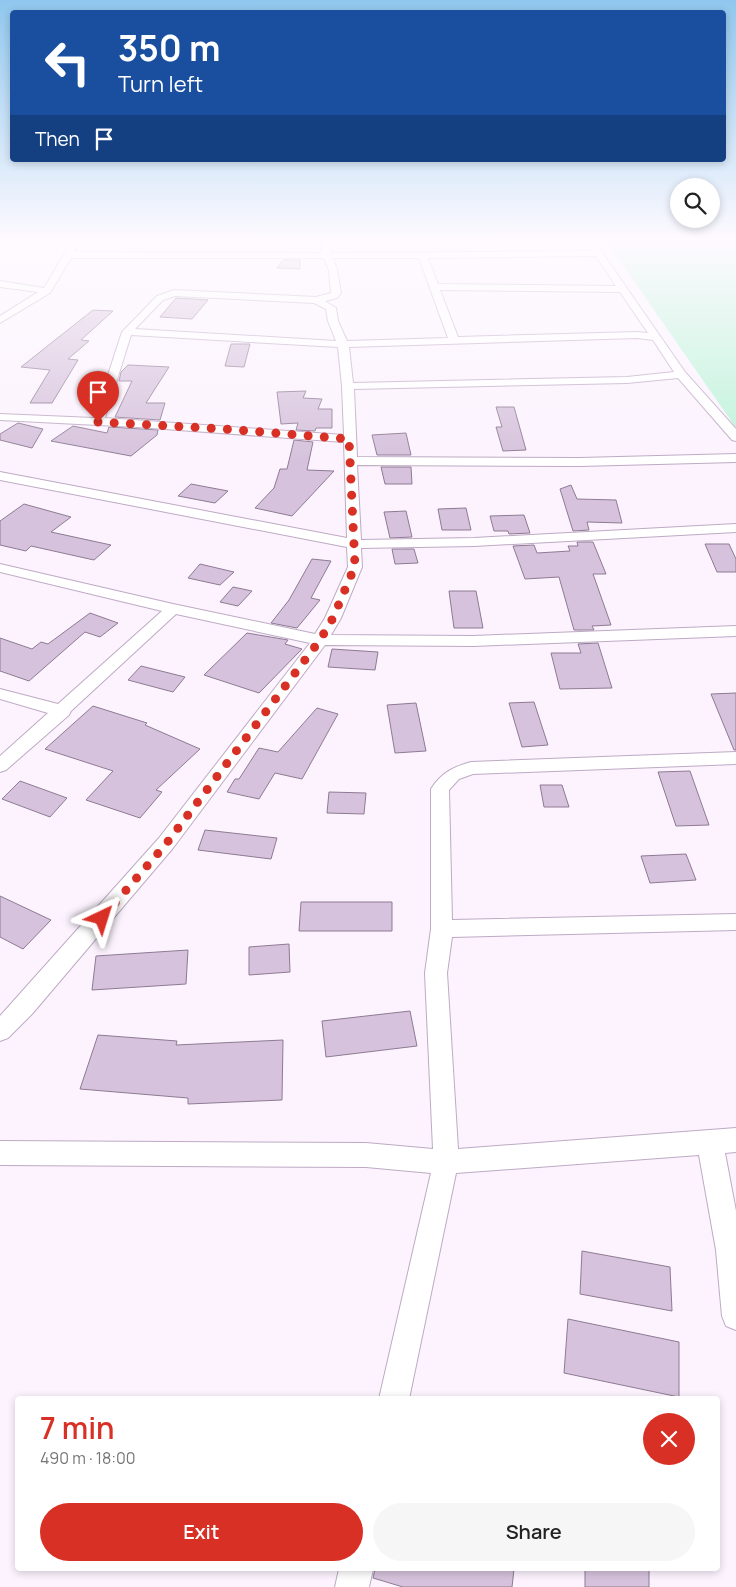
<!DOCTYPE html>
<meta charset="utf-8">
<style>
:root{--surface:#fff;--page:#f6f6f6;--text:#222;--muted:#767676;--accent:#d93025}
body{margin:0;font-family:Manrope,sans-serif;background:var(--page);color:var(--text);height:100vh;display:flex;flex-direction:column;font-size:19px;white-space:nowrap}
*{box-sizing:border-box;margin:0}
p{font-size:16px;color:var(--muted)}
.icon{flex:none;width:28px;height:28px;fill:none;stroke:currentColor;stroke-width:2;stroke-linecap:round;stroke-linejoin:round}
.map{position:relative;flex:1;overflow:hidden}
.details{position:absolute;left:15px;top:1396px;width:705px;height:175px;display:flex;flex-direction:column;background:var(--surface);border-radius:5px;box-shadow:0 2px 8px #0003}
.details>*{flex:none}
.hud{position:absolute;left:10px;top:10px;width:716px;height:152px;border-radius:5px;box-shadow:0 2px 8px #0003;background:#1a4fa0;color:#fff;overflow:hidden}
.fabs{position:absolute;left:670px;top:178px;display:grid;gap:10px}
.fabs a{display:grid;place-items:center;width:50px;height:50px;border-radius:50%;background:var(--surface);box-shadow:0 2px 8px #0003;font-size:25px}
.pin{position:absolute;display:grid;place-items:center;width:42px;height:42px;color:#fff;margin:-51px -21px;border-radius:50% 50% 50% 0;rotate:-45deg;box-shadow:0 0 5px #0007}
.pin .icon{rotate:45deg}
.me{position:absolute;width:55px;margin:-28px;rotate:41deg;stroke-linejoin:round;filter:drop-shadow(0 0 4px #0008)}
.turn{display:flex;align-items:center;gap:18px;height:105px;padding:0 25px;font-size:22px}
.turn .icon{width:65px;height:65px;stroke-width:2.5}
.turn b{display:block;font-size:35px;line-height:42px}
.then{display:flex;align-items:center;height:48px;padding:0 25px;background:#0003;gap:10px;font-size:19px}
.round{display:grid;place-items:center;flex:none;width:52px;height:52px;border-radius:26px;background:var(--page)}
.headline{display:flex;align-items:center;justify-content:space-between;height:85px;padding:0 25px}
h1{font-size:30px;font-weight:600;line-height:38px;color:var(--accent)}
.cta{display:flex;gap:10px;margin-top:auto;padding:10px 25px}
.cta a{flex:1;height:58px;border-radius:30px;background:var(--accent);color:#fff;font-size:20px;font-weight:600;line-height:58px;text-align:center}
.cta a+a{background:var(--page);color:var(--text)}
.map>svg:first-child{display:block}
.green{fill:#bdf3d9}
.building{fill:#d6c2dc;stroke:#8e7b93}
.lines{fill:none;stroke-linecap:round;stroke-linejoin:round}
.minor-casing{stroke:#beaac4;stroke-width:2}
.minor{fill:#fff;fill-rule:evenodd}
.route{stroke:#d93025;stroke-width:9;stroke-dasharray:0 16.2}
</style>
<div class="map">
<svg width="736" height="1587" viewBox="0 0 736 1587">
<rect width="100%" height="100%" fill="#fcf3fe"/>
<polygon class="green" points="604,238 736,238 736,428"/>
<g class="building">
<polygon points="283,260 300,260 300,269 277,268"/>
<polygon points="176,298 208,300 192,319 160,317"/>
<polygon points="93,310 113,311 81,340 89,341 68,359 78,360 52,403 30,403 50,370 21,367"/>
<polygon points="231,344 250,344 244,367 225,366"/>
<polygon points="128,365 169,367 146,403 165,403 160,420 115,417 132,381 119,381 121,372"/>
<polygon points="306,391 303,398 322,399 318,409 332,409 332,428 316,428 315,431 296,430 298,423 281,424 277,392"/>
<polygon points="496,407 514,407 526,450 503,451 496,427 502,427"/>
<polygon points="18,423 43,429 32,448 0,440 0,434"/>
<polygon points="73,426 107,433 109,427 158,430 157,435 131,456 51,441"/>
<polygon points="406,433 411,455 377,455 372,435"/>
<polygon points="294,440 313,442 307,470 334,471 292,516 255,508 274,488 280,469 287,469"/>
<polygon points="381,467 411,467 412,484 385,484"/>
<polygon points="191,484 228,491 215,503 178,496"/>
<polygon points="571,485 577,499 616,500 622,523 587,522 589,530 573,531 560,489"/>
<polygon points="24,504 71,517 51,532 111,545 94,560 31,546 26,551 0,545 0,521"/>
<polygon points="466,508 471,530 442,530 438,509"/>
<polygon points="406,511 412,537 390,538 384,512"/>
<polygon points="524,515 530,533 509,534 508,531 494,531 490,516"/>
<polygon points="577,542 593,542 606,574 593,574 611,625 592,626 594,630 574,630 559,577 525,579 513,546 534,545 537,553 570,551 568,546 578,546"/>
<polygon points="705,544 729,544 736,559 736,572 717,572"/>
<polygon points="392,549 414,549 418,563 395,564"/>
<polygon points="312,559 331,561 311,598 320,600 297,628 271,623 289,600"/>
<polygon points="200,564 234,572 220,585 188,578"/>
<polygon points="233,587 252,591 238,606 220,602"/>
<polygon points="449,591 476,591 483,628 454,628"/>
<polygon points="90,613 118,623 100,637 85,632 29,681 0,671 0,638 32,649 41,642 48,644"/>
<polygon points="247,633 288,640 285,644 302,649 259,693 204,675"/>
<polygon points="598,643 612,688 560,689 551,653 581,653 578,644"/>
<polygon points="332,649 378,652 375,670 328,667"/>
<polygon points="141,666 185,677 173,692 128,680"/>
<polygon points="736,693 736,750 734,750 711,694"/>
<polygon points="534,702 548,745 522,747 509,703"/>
<polygon points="416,703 426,751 395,753 387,705"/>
<polygon points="93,706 147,723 145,725 200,749 156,790 162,792 140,818 86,800 113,771 45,749"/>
<polygon points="317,708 338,714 302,779 275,773 259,799 227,792 235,779 239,779 259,748 278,752"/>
<polygon points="690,771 709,825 676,826 658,772"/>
<polygon points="20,781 67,798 50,817 2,799"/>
<polygon points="540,785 562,785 569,807 544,807"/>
<polygon points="329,792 366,793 364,814 327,813"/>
<polygon points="205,830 277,838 271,859 198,850"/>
<polygon points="686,854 696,880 650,883 641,856"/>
<polygon points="0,896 51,920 23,949 0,937"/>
<polygon points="301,902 392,902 392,931 299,931"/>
<polygon points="289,944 290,972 249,975 249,947"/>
<polygon points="188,950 186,984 92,990 96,956"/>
<polygon points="410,1011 417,1046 326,1057 322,1021"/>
<polygon points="98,1035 177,1041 176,1045 283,1040 282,1100 188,1104 188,1098 80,1089"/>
<polygon points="582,1251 670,1267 672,1311 580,1294"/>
<polygon points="568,1319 679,1342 679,1397 564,1373"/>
<polygon points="375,1569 514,1569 512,1587 403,1587 373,1578"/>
<rect x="585" y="1569" width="64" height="18"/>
</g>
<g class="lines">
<defs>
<g id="minor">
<path d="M74,238H82L74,252L322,253L321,238H329L331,253L592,251L584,238H592L685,372L736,429V441L732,440L678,378L627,383L354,389L357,457L580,458L736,454V462L580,466L357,465L361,540L474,538L736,524V532L474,546L361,548L362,567L341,618L331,635L473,636L736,626V636L473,646L325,645L173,848L32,1014L8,1038L0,1041V1016L159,838L310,643L176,614L71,711L69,715L6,770L0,772V756L48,713L0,699V689L58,704L162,611L0,572V564L173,604L315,634L325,618L348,567L347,547L0,480V472L347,538L344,442L137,427L0,420V414L94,418L122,332L157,296L174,290L316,297L331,293L329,270L324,258H71L50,293L0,323V316L38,292L0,287V281L44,288ZM596,256L616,286L438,284L428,258ZM333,258H419L448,338L347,341L338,321L336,308L325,301L337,298L341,293L337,270ZM440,290L620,292L648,333L637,332L458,337ZM175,296L314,303L326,309L328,321L336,341L135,329L163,300ZM131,335L338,347L342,386L344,435L105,418ZM637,338L653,340L674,372L627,377L353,383L349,347Z"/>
<path d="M736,752V764L473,774L459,779L449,790L452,920L736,914V930L452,937L447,973L458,1149L736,1128V1152L725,1153L736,1211V1330L726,1326L722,1316L716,1250L699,1155L456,1173L409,1399H379L431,1173L366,1167L0,1165V1141L366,1143L433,1149L425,973L431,929V789C441,773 453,767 471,762Z"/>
<polygon points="339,1569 373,1569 369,1587 335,1587"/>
</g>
</defs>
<use href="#minor" class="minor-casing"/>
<use href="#minor" class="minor"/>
</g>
<linearGradient id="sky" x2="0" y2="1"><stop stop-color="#90c7ee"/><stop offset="0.52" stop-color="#fefaff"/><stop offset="1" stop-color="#fefaff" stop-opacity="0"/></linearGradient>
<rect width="736" height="460" fill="url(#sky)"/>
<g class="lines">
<polyline class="route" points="98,422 225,429 349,439 355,566 333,618 320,640 166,844 102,918"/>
</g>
</svg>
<div class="fabs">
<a><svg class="icon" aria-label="search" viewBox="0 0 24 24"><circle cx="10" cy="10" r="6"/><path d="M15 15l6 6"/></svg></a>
</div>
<div class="pin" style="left:98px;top:422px;background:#d93025"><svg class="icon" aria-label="arrive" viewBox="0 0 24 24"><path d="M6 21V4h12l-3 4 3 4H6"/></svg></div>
<svg class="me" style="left:102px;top:918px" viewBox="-20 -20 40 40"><path d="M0-17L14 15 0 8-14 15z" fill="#d93025" stroke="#fff" stroke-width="4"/></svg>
<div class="hud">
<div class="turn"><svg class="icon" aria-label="left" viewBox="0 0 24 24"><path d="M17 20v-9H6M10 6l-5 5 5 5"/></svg><div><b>350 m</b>Turn left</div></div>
<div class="then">Then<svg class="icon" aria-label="arrive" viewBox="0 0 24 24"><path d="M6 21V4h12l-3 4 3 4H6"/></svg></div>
</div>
<section class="details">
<div class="headline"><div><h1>7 min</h1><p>490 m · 18:00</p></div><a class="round" style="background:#d93025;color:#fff"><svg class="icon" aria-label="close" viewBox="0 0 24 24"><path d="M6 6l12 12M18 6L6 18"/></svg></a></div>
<div class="cta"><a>Exit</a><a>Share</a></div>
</section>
</div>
